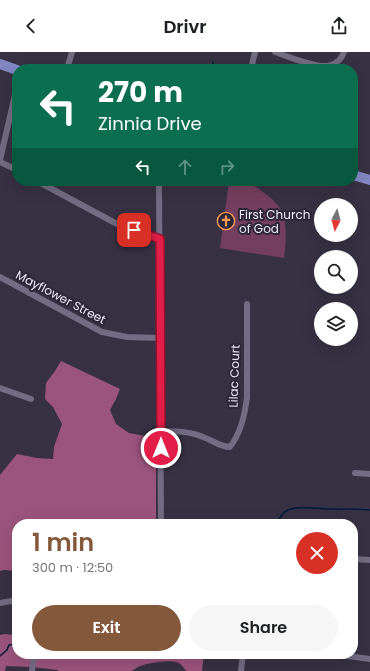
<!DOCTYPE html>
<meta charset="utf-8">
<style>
:root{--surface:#fff;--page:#f6f6f6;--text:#202124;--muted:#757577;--accent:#84583b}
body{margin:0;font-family:Poppins,sans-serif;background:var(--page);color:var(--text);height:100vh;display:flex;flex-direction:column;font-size:15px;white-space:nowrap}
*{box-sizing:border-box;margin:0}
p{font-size:13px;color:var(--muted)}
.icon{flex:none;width:22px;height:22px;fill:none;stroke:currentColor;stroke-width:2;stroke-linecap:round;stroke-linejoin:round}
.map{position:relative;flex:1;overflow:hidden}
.side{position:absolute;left:12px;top:467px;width:346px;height:140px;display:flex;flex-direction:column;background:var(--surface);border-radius:16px;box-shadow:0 4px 16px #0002}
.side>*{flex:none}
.hud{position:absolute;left:12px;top:12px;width:346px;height:122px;border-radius:16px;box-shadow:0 4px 16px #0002;background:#0b6e4f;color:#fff;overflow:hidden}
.needle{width:26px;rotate:186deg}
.fabs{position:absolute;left:314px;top:146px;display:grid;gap:8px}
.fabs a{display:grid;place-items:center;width:44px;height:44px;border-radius:50%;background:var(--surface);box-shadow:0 4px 16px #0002;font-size:20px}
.pin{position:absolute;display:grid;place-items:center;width:34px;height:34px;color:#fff;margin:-17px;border-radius:8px;box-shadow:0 2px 6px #0006}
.me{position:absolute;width:44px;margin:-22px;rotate:0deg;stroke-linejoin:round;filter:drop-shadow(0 0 3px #0008)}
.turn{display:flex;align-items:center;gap:14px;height:84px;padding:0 20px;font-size:18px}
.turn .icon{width:52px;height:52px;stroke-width:2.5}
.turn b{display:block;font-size:28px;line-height:34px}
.lanes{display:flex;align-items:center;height:38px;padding:0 20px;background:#0003;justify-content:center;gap:20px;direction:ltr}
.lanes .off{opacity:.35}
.round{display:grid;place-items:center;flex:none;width:42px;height:42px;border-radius:21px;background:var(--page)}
.summary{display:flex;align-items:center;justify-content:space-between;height:68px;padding:0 20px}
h1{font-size:24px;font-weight:600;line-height:30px;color:var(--accent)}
.button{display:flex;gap:8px;margin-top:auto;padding:8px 20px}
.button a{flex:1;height:46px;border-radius:24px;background:var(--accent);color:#fff;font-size:16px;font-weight:600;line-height:46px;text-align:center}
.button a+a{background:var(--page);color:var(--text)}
header{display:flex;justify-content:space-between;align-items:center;height:52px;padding:0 20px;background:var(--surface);font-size:18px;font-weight:600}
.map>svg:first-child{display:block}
.green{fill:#743f5e}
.forest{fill:#9b547d}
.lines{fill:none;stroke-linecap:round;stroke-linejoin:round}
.stream{stroke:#021c39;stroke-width:1.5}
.street{stroke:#736c82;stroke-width:6}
.primary{stroke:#8287c4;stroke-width:10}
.route-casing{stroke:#92132f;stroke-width:10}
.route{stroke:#e11d48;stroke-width:7}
.labels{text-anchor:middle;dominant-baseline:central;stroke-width:4;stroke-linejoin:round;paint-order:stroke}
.poi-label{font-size:12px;fill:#eeeaf6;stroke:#2d2739;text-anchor:start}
.street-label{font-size:12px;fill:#eeeaf6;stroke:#2d2739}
</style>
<header><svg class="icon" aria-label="back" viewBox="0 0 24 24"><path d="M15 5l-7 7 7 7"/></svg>Drivr<svg class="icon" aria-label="share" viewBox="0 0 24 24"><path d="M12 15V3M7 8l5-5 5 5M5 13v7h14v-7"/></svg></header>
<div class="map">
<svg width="370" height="619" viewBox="0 0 370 619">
<rect width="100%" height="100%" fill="#373143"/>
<path class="green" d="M229,129C234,129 240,128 244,129C251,131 257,136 263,140C269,144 275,149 279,155C288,167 286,192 284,206L220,196Z"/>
<g class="forest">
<polygon points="61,309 120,337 116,347 110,358 116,372 129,381 156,386 156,466 155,472 17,472 17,519 4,518 0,519 0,423 17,402 37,406 53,407 54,395 62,372 53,355 45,347 46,331 55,319"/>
<path d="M5,582L17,583V602H204L202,619H186C184,616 182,613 179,611C172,607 149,611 140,614C137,615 135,617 132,619H58V618L32,615L6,614L5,619H0V583Z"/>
</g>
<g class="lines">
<g class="stream">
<polyline points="213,10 212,16 213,17"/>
<path d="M277,472C279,466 282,461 288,458C299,453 317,457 329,457C343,457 356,457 370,458"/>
<polyline points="69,602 71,602"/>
<polyline points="99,602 104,606 108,602"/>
<path d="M123,602C128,607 136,606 141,602"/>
<polyline points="0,604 7,598 9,593 17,592"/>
</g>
<g class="street">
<path d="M275,0C287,4 319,18 331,13C337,11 342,6 344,0"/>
<polyline points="67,17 72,0"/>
<polyline points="251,17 255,0"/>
<polyline points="0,108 17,34"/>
<polyline points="0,110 17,118"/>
<polyline points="37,129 117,172 160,187"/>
<polyline points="159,129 161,472"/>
<polyline points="0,225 102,280 127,285 161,286"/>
<polyline points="0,336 31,347"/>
<path d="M161,380C173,378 192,380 203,385C212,388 220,395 230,395C241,381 245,362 247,345V252"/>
<polyline points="355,421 370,422"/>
<polyline points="353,507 370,508"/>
<polyline points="0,551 17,548"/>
<polyline points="333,602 370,607"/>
<polyline points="32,619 34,602"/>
<polyline points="241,619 243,602"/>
</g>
<g class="primary">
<polyline points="0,12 17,18"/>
<polyline points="353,123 370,128"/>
</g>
</g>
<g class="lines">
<defs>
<polyline id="route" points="134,178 160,187 161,396"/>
</defs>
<use href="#route" class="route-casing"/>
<use href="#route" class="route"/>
</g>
<defs>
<symbol id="church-ring" viewBox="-11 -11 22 22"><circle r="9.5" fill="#2d2739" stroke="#fe9c57" stroke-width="1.5"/><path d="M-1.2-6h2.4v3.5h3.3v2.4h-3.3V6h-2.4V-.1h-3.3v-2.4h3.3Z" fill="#fe9c57"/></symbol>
</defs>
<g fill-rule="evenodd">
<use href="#church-ring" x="216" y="159" width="20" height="20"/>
</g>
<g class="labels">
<g class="poi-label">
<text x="239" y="162">First Church<tspan x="239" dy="14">of God</tspan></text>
</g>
<g class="street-label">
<text transform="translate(61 245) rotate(28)">Mayflower Street</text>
<text transform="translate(234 324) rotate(-88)">Lilac Court</text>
</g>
</g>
</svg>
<div class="fabs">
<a><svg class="needle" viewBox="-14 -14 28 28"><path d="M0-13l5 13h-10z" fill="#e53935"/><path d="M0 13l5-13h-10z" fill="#757577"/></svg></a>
<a><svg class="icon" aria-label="search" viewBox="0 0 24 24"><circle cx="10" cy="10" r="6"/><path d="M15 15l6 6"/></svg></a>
<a><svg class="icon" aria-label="layers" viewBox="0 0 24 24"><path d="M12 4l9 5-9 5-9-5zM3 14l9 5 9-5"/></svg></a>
</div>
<div class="pin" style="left:134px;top:178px;background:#d93025"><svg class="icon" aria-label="arrive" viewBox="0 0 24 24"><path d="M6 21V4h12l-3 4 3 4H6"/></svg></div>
<svg class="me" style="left:161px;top:396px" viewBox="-20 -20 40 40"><circle r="17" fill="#e11d48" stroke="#fff" stroke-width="3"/><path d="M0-11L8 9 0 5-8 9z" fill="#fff"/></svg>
<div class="hud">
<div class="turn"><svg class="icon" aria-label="left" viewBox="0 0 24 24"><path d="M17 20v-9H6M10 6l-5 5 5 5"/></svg><div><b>270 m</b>Zinnia Drive</div></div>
<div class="lanes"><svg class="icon" aria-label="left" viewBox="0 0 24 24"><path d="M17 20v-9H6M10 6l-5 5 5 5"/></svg><svg class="icon off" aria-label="ahead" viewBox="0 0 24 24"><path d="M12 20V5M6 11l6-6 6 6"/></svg><svg class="icon off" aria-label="right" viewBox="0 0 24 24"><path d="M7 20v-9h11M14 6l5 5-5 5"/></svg></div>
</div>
<section class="side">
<div class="summary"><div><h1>1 min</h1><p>300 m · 12:50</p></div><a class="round" style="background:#d93025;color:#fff"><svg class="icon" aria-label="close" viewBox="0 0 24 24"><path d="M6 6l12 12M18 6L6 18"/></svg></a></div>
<div class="button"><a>Exit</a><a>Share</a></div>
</section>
</div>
